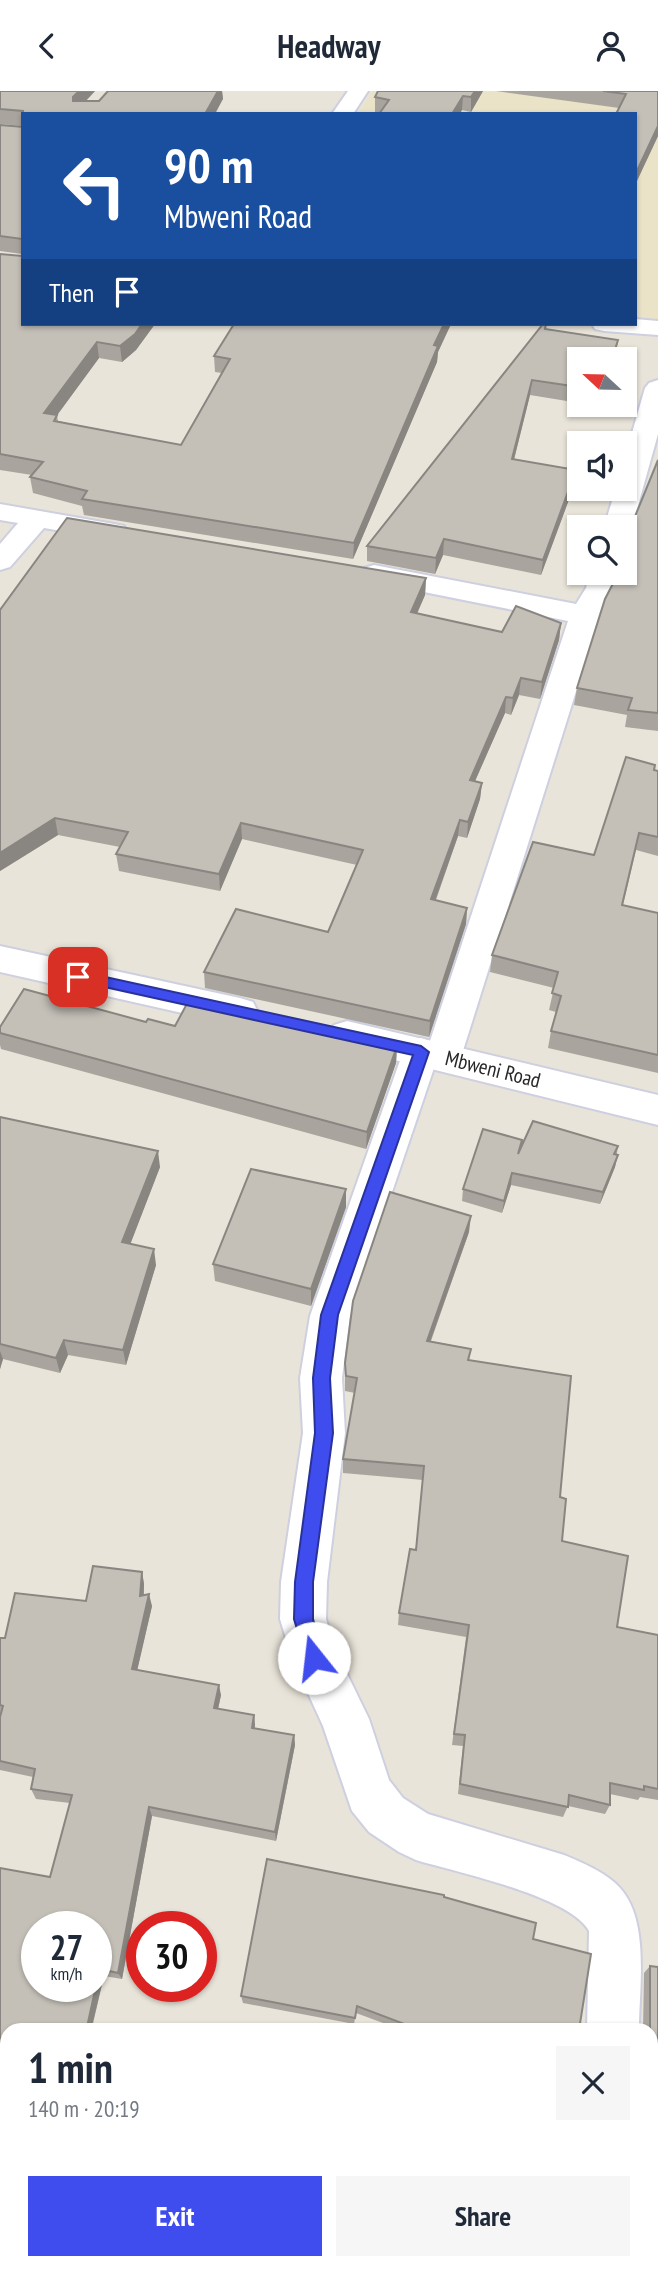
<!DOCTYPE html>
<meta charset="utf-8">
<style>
:root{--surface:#fff;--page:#f6f6f7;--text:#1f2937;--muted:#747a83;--accent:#3f4def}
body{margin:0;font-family:"PT Sans Narrow",sans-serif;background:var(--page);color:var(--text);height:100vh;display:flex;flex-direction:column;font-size:26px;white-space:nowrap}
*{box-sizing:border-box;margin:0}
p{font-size:23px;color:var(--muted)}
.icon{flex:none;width:38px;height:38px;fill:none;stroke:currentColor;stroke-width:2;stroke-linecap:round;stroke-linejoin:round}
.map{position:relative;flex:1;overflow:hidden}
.details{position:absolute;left:0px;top:1932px;width:658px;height:247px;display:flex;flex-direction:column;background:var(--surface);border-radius:21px 21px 0 0;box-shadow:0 2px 5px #0004}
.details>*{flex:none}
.hud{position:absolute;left:21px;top:21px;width:616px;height:214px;border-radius:0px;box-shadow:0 2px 5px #0004;background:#1a4fa0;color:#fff;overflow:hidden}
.needle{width:46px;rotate:292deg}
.buttons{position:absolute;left:567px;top:256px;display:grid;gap:14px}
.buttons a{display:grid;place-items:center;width:70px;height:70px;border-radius:0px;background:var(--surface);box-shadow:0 2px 5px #0004;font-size:35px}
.speed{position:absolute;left:21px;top:1820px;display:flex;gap:14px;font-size:35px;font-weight:700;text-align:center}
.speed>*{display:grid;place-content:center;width:91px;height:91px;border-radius:50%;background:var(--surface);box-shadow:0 2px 5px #0004;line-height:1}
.speed small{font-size:18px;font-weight:400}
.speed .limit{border:10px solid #d22;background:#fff;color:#111}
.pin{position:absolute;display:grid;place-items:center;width:60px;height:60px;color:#fff;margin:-30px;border-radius:14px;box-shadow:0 4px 10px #0006}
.me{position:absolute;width:77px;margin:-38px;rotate:344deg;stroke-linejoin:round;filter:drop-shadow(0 0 5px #0008)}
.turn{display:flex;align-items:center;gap:24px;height:147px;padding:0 28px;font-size:32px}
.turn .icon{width:91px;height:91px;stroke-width:2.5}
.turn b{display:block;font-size:49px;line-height:60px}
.then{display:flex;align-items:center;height:66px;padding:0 28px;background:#0003;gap:14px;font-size:26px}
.round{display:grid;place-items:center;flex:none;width:74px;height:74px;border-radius:0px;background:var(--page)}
.overview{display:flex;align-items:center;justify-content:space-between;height:119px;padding:0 28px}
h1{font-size:42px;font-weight:700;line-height:52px}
.button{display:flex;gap:14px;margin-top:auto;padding:14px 28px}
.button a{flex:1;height:80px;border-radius:0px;background:var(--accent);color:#fff;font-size:28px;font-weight:700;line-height:80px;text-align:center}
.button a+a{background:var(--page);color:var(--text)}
header{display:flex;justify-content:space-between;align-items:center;height:91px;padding:0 28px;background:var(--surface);font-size:32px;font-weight:700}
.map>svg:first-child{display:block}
.education{fill:#eae3c8}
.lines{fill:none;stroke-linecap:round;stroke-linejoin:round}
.street-casing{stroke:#cecfdf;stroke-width:4}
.secondary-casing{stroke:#cecfdf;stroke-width:4}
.street{fill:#fff;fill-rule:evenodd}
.secondary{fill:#fff;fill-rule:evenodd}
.wall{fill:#a9a59e}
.shaded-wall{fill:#898681}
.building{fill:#c4c0b8;stroke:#898681;stroke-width:2}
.route{fill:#3f4def;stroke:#29329b;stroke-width:2}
.labels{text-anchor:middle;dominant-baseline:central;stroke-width:5;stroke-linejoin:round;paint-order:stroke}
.street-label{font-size:21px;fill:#272727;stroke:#fff}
</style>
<header><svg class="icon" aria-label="back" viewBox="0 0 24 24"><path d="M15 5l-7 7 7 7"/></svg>Headway<svg class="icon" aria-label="person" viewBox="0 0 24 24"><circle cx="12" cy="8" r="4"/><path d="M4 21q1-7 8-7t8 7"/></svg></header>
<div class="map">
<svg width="658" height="2178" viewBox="0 0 658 2178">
<rect width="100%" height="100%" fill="#e9e4d9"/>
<polygon class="education" points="373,0 658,0 658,230 635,228 635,23 358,23"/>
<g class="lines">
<defs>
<g id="street">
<polygon points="348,0 368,0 353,23 332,23"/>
<polygon points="635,228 658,230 658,244 604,240 595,238 592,233 635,233"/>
<polygon points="658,289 658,343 632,436 625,443 625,436 604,436 616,397 625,397 625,366 645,297 649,292"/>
<polygon points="0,413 114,433 124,435 128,441 124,447 114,449 44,437 10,476 0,479 0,453 18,432 0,429"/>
<path d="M374,474L576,513L586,497L590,481H618L614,497L600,524L461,966L456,976L443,980L434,977L350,1225L342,1287L345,1342L327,1491L326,1528L336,1560L369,1628L389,1689L403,1707L428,1723L564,1764C581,1771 607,1782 620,1797C650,1830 639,1897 639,1939H587L589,1840C570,1805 456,1781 416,1769L399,1761L369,1741L352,1720L323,1635L292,1567L280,1528L281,1491L303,1342L300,1287L310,1225L403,961L408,951L421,947L430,950L568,530L364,489L360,483L364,477Z"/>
</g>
<g id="secondary">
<polygon points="0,855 240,907 253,911 258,921 253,931 240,935 0,881"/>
<polygon points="347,930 658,1004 658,1034 334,954 329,944 334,934"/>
</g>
</defs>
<use href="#street" class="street-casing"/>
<use href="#secondary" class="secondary-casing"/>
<use href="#street" class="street"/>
<use href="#secondary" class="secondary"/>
</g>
<g class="wall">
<polygon points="0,0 95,0 86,10 99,10 108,0 222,0 223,8 23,233 155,233 136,259 122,271 99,267 57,324 58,330 181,354 222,282 215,281 214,265 234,233 451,233 438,261 437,271 353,468 84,424 82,415 33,402 30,386 32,384 0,379 0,163 22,165 22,163 0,160 0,34 23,35 0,33"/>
<polygon points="483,0 471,21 462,19 379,22 375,21 375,6"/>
<polygon points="496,0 658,0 658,45 635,94 635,23 619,17"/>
<polygon points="546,238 616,264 579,268 579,312 530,304 514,369 574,395 541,484 443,464 435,483 367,470 367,455"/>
<polygon points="658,369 658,640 625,636 627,624 574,614 577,597"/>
<polygon points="426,487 425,504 417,523 502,541 561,532 559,549 540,608 519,604 511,624 505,622 475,690 482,692 480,708 467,747 458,745 436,809 467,817 466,833 429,946 205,897 204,881 328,841 357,774 242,748 220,800 119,780 116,763 120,756 58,744 0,780 0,519"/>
<polygon points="654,679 658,680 658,765 636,759 623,814 658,822 658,982 548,957 551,940 556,921 549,919 554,897 490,881 492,864 594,764"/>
<polygon points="146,931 175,935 397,955 396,972 366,1058 1,958 0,954 0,936"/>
<polygon points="0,1026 160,1076 130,1153 156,1174 126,1274 68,1264 60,1282 3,1268 0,1278"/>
<polygon points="618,1055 615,1076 600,1113 511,1094 502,1122 462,1110 463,1098 521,1056"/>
<polygon points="346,1098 346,1116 311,1215 215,1190 213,1173"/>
<polygon points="469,1141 431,1250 471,1258 469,1269 560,1406 562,1450 617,1536 658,1544 658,1709 640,1706 638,1709 610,1703 610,1714 605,1723 568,1715 563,1726 458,1703 463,1655 452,1654 466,1546 398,1534 399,1522 416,1459 423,1389 343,1382 343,1368 355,1302 345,1300 345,1272"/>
<polygon points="142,1481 144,1493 144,1504 152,1515 137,1579 221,1604 218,1618 254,1624 255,1638 294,1644 295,1654 276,1750 152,1725 122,1888 104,1885 92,1937 7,2172 70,2172 69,2178 0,2178 50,1786 70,1712 36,1708 31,1698 33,1686 0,1679 0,1547 5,1547 86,1510"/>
<polygon points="444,1806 533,1848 579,1939 402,1939 356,1922 354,1933 243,1912 241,1905"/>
<polygon points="650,1875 658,2178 360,2178 338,2172 651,2172 651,1939 643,1939 644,1882"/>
</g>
<g class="shaded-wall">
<polygon points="79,0 95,0 75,21 73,6"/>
<polygon points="216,0 222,0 223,8 215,23 205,23"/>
<polygon points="475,0 483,0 471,21 471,6"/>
<polygon points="463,5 462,19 460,23 452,23"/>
<polygon points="658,35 658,45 635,94 635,84"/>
<polygon points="142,233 155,233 136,259 122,271 120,255"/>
<polygon points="444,233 451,233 438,261 437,271 353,468 354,452 434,254"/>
<polygon points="618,249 615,268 612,268"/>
<polygon points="97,251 99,267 47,338 44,322"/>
<polygon points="532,289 530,304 510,384 512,368"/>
<polygon points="576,379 574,395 541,484 543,469"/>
<polygon points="444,448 443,464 435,483 436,467"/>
<polygon points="426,487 425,504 410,538 411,521"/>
<polygon points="561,532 559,549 540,608 542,591"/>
<polygon points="521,587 519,604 511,624 513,607"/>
<polygon points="506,606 505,622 468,706 470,689"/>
<polygon points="482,692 480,708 467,747 468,731"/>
<polygon points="55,727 58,744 0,780 0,762"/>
<polygon points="460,729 458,745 430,824 431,808"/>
<polygon points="241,732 242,748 220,800 219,783"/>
<polygon points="467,817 466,833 429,946 430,930"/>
<polygon points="397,955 396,972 366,1058 367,1041"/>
<polygon points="158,1060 160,1076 125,1167 122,1151"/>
<polygon points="618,1064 615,1076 600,1113 603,1101"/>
<polygon points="512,1082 511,1094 502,1122 504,1110"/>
<polygon points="346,1098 346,1116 311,1215 311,1198"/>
<polygon points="471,1125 469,1141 425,1265 427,1250"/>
<polygon points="154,1158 156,1174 126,1274 123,1259"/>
<polygon points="64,1249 68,1264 60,1282 56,1267"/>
<polygon points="0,1260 3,1268 0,1278"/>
<polygon points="142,1481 144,1493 143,1516 140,1505"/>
<polygon points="149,1503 152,1515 135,1589 132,1578"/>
<polygon points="219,1594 221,1604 216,1627 214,1617"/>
<polygon points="254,1624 255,1634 253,1647 252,1637"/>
<polygon points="294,1644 295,1654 276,1750 275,1741"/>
<polygon points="149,1716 152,1725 122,1888 118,1882"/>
<polygon points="100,1878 104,1885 91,1939 87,1936"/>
<polygon points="64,2172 70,2172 69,2178 63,2178"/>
</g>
<g class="building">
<polygon points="0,0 79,0 73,6 73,10 99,10 108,0 218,0 205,23 23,23 23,20 0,18"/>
<polygon points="378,0 475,0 471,6 463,5 452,23 379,23 389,9 375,6"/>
<polygon points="603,0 658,0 658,35 635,84 635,23 616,23 626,3"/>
<polygon points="23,32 23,233 142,233 135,243 120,255 97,251 44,322 57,324 54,330 181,354 230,268 214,265 234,233 444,233 434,254 438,255 354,452 82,408 87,400 30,386 43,371 0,363 0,163 22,165 23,148 0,145 0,34 23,36"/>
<polygon points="543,233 546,233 545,238 618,249 612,268 579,268 579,296 532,289 512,368 576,379 543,469 444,448 436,467 367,455"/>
<polygon points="658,369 658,622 628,619 632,607 577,597 605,508 619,481 625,481 625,450"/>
<polygon points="67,427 426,487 411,521 502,541 516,515 561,532 542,591 521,587 513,607 506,606 470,689 482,692 468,731 460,729 431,808 467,817 430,930 204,881 236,818 328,841 363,759 241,732 219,783 116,763 128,741 55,727 0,762 0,519"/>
<polygon points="626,666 655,674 654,679 658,680 658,746 639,742 622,814 658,822 658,964 551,940 561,905 552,902 558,881 492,864 533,751 594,764"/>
<polygon points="24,898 146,931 148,928 175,935 189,909 397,955 367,1041 0,942 0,936"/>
<polygon points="0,1026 158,1060 122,1151 154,1158 123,1259 64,1249 56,1267 0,1253"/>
<polygon points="533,1030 618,1055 614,1063 618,1064 603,1101 512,1082 504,1110 463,1098 483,1038 522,1049 518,1063"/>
<polygon points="251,1078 346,1098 311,1198 213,1173"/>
<polygon points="390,1101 471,1125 427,1250 471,1258 468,1269 571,1285 560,1406 566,1408 562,1450 628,1465 617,1536 658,1544 658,1698 644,1695 644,1699 610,1692 610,1714 569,1704 568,1716 460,1693 465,1644 454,1643 469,1534 399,1522 410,1458 416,1459 424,1375 343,1368 357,1287 346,1285 345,1272 353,1210"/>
<polygon points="93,1475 142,1481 140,1505 149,1503 132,1578 219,1594 214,1617 254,1624 252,1637 294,1644 275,1741 149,1716 118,1882 100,1878 96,1893 96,1836 37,1836 37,1895 96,1895 87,1936 100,1939 7,1939 7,2172 64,2172 63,2178 0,2178 0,1777 50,1786 72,1704 31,1698 35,1678 0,1670 0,1626 3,1615 0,1614 0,1547 5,1547 15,1502 86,1510"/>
<polygon points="267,1768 444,1804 444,1806 536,1832 533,1848 591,1863 579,1939 420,1939 357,1915 355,1927 241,1905"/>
<polygon points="650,1875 658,1876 658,2178 366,2178 344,2172 651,2172 651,1939 650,1939"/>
<polygon points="244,2172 273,2172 272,2178 262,2178"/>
</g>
<polygon class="route" points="78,880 421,955 429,961 338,1224 330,1287 333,1342 313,1491 313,1528 324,1567 321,1574 314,1576 308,1574 294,1528 295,1491 315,1342 313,1287 321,1224 413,964 73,889 71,886 73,882"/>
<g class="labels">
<g class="street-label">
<text transform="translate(493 978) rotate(14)">Mbweni Road</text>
</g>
</g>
</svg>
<div class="buttons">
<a><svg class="needle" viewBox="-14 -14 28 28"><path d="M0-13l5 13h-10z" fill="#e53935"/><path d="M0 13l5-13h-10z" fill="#747a83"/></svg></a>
<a><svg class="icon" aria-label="sound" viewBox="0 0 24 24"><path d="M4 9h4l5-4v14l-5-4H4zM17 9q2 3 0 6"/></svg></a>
<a><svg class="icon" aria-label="search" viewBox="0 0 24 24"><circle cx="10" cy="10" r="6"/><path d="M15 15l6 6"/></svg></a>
</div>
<div class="speed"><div>27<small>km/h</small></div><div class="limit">30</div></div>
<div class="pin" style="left:78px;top:886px;background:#d93025"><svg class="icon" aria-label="arrive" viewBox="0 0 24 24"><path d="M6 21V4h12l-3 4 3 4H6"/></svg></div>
<svg class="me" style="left:314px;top:1567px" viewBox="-20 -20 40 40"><circle r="19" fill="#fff"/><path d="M0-13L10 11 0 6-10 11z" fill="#3f4def"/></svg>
<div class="hud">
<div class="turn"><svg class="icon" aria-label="left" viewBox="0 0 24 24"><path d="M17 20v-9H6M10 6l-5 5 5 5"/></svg><div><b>90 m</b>Mbweni Road</div></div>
<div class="then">Then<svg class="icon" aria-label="arrive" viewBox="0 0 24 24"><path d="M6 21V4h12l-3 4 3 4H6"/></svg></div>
</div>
<section class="details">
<div class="overview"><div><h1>1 min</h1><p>140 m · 20:19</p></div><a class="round"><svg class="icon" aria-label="close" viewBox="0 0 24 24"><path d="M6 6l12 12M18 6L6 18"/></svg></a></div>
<div class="button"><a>Exit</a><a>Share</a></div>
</section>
</div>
